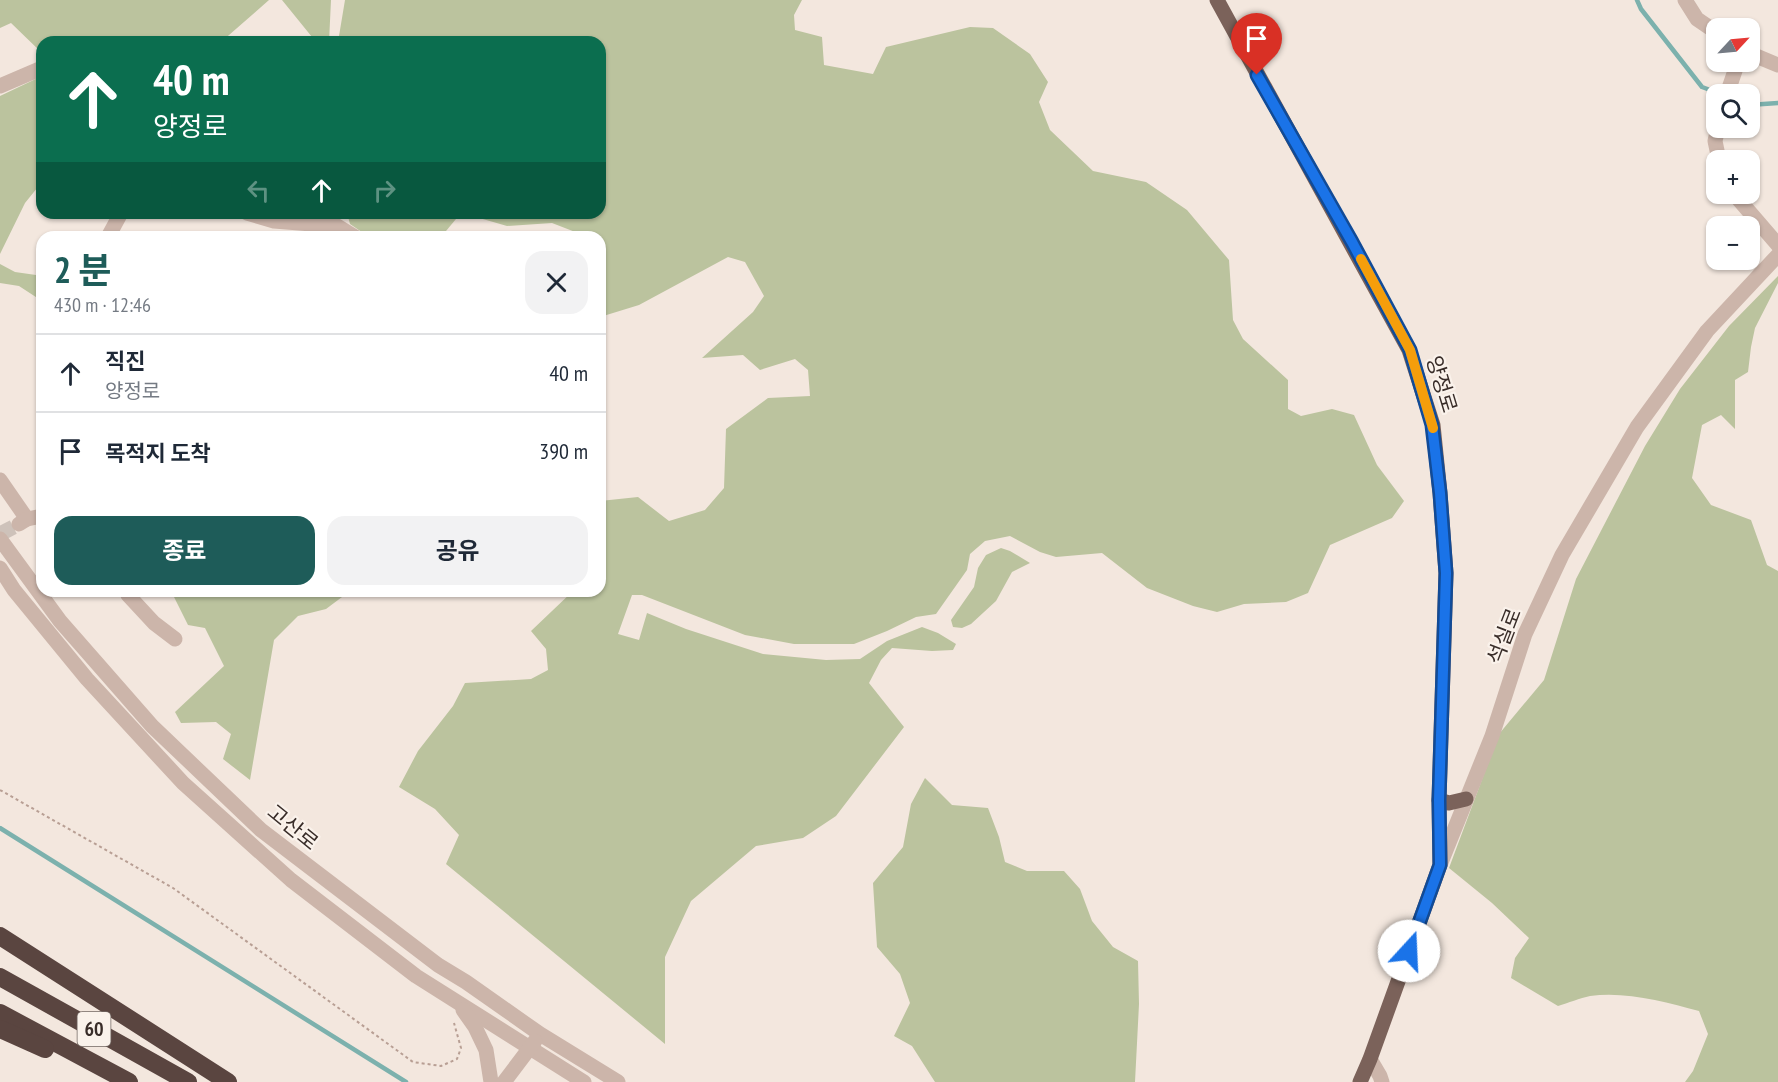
<!DOCTYPE html>
<html lang="ko">
<meta charset="utf-8">
<style>
:root{--surface:#fff;--page:#f2f2f3;--text:#1f2937;--muted:#747a83;--line:#e0e1e3;--accent:#1e5c59}
body{margin:0;font-family:"PT Sans Narrow","Noto Sans KR",sans-serif;background:var(--page);color:var(--text);height:100vh;display:flex;flex-direction:column;font-size:22px;white-space:nowrap}
*{box-sizing:border-box;margin:0}
p{font-size:20px;color:var(--muted)}
.icon{flex:none;width:33px;height:33px;fill:none;stroke:currentColor;stroke-width:2;stroke-linecap:round;stroke-linejoin:round}
.map{position:relative;flex:1;overflow:hidden}
.details{position:absolute;left:36px;top:231px;width:570px;height:366px;display:flex;flex-direction:column;background:var(--surface);border-radius:18px;box-shadow:0 2px 4px #0004}
.details>*{flex:none}
.hud{position:absolute;left:36px;top:36px;width:570px;height:183px;border-radius:18px;box-shadow:0 2px 4px #0004;background:#0b6e4f;color:#fff;overflow:hidden}
.needle{width:39px;rotate:64deg}
.fabs{position:absolute;left:1706px;top:18px;display:grid;gap:12px}
.fabs a{display:grid;place-items:center;width:54px;height:54px;border-radius:12px;background:var(--surface);box-shadow:0 2px 4px #0004;font-size:30px}
.pin{position:absolute;display:grid;place-items:center;width:51px;height:51px;color:#fff;margin:-62px -26px;border-radius:50% 50% 50% 0;rotate:-45deg;box-shadow:0 0 6px #0007}
.pin .icon{rotate:45deg}
.me{position:absolute;width:66px;margin:-33px;rotate:20deg;stroke-linejoin:round;filter:drop-shadow(0 0 4px #0008)}
.turn{display:flex;align-items:center;gap:21px;height:126px;padding:0 18px;font-size:27px}
.turn .icon{width:78px;height:78px;stroke-width:2.5}
.turn b{display:block;font-size:42px;line-height:51px}
.lanes{display:flex;align-items:center;height:57px;padding:0 18px;background:#0003;justify-content:center;gap:30px;direction:ltr}
.lanes .off{opacity:.35}
.round{display:grid;place-items:center;flex:none;width:63px;height:63px;border-radius:18px;background:var(--page)}
.head{display:flex;align-items:center;justify-content:space-between;height:102px;padding:0 18px}
h1{font-size:36px;font-weight:700;line-height:45px;color:var(--accent)}
.action{display:flex;gap:12px;margin-top:auto;padding:12px 18px}
.action a{flex:1;height:69px;border-radius:18px;background:var(--accent);color:#fff;font-size:24px;font-weight:700;line-height:69px;text-align:center}
.action a+a{background:var(--page);color:var(--text)}
ul{padding:0;list-style:none}
li{display:flex;align-items:center;gap:18px;height:78px;padding:0 18px;border-top:2px solid var(--line)}
li div{flex:1}
li b{display:block;font-size:22px}
li em{font-style:normal}
.map>svg:first-child{display:block}
.green{fill:#bbc39e}
.lines{fill:none;stroke-linecap:round;stroke-linejoin:round}
.stream{stroke:#7cb1ad;stroke-width:4.5}
.minor-tunnel{stroke:#cec2ba;stroke-width:15;stroke-dasharray:15 8;stroke-linecap:butt}
.path{stroke:#b89f94;stroke-width:2;stroke-dasharray:3 3;stroke-linecap:butt}
.minor{stroke:#ccb5aa;stroke-width:15}
.major{stroke:#7b625a;stroke-width:15}
.highway{stroke:#5a4540;stroke-width:18}
.route-casing{stroke:#114b97;stroke-width:15}
.route{stroke:#1a73e8;stroke-width:10}
.slow{stroke:#f59e0b;stroke-width:10}
.labels{text-anchor:middle;dominant-baseline:central;stroke-width:4.5;stroke-linejoin:round;paint-order:stroke}
.shield{fill:#faf2eb;stroke:#736863;stroke-width:1.5}
.shield-label{font-size:20px;font-weight:bold;fill:#392d29}
.street-label{font-size:21px;fill:#392d29;stroke:#faf2eb}
</style>
<div class="map">
<svg width="1778" height="1082" viewBox="0 0 1778 1082">
<rect width="100%" height="100%" fill="#f3e7de"/>
<g class="green">
<polygon points="0,0 269,0 221,42 42,42 42,53 11,23 0,28"/>
<polygon points="282,0 331,0 329,42 310,42 312,37"/>
<polygon points="345,0 802,0 794,15 795,30 822,37 824,65 873,74 886,47 970,27 993,28 1030,54 1048,82 1039,102 1050,130 1093,171 1146,182 1187,210 1229,260 1233,320 1243,339 1288,380 1288,409 1301,416 1332,409 1354,415 1377,465 1404,501 1392,518 1330,545 1308,593 1286,602 1244,604 1217,612 1193,606 1147,588 1102,553 1056,557 1040,552 1010,536 985,541 970,554 967,570 936,614 916,617 887,631 854,644 794,644 745,635 642,595 632,595 618,634 639,640 647,613 686,629 763,654 826,660 860,659 887,641 922,627 938,633 956,644 953,650 932,651 892,648 881,660 869,683 904,727 836,816 803,838 756,846 691,901 665,957 665,1044 446,864 459,835 435,809 399,787 418,751 453,706 465,683 531,679 548,670 546,649 531,631 573,591 600,591 600,501 638,497 669,521 705,510 724,488 726,429 768,398 810,396 808,370 795,359 760,370 743,355 702,358 753,312 764,296 745,262 728,257 639,305 600,317 600,237 583,237 583,235 552,223 507,226 462,213 600,213 600,42 338,42"/>
<polygon points="42,76 42,182 25,203 0,254 0,96"/>
<polygon points="347,213 461,213 441,237 369,237 350,224"/>
<polygon points="0,264 15,272 36,275 42,282 42,301 19,286 0,283"/>
<path d="M1778,276V283L1755,328L1751,347L1748,372L1735,380V429L1721,415L1702,425L1692,478L1711,505L1751,520L1767,565L1778,571V1082H1685L1693,1071L1708,1034L1699,1011C1665,1002 1626,991 1590,996C1580,998 1568,1003 1558,1006L1511,978L1515,958L1529,938L1492,903L1449,868L1499,734L1544,680L1576,579L1645,446L1680,389L1729,326Z"/>
<polygon points="1001,548 1010,551 1030,563 1012,572 996,601 971,624 962,628 953,627 951,620 974,587 978,568 986,555"/>
<polygon points="171,591 350,591 326,609 298,616 274,640 250,780 223,759 231,734 216,722 181,723 175,712 224,666 205,628 188,625"/>
<polygon points="925,778 952,805 988,808 999,837 1005,862 1027,871 1064,871 1080,889 1092,921 1113,947 1138,961 1139,1004 1135,1082 935,1082 912,1046 894,1036 910,1003 900,974 877,947 873,883 903,847 911,804"/>
</g>
<g class="lines">
<g class="stream">
<polyline points="1637,0 1641,9 1702,87 1721,94"/>
<polyline points="1749,105 1778,103"/>
<polyline points="0,828 406,1082"/>
</g>
<polyline class="minor-tunnel" points="0,534 19,524"/>
<polyline class="path" points="0,790 173,888 413,1062 441,1066 457,1059 461,1048 454,1023"/>
<g class="minor">
<polyline points="1685,0 1697,19 1716,32"/>
<polyline points="1749,53 1778,65"/>
<polyline points="0,86 42,68"/>
<polyline points="1727,94 1738,62"/>
<polyline points="1718,128 1715,141 1719,160"/>
<polyline points="1734,194 1778,245"/>
<polyline points="247,213 274,221 337,226 355,237"/>
<polyline points="108,237 121,213"/>
<polyline points="0,480 27,519"/>
<polyline points="19,524 27,519 42,516"/>
<polyline points="0,539 60,621 152,726 261,830 438,965 466,982 540,1034 618,1082"/>
<polyline points="0,568 14,590 87,679 183,783 291,880 416,976 584,1082"/>
<polyline points="128,591 128,595 154,623 175,639"/>
<polyline points="1440,865 1492,736 1525,634 1562,555 1637,427 1707,331 1778,255"/>
<polyline points="463,1010 475,1027 486,1050 491,1082"/>
<polyline points="1370,1059 1380,1076 1382,1082"/>
<polyline points="504,1082 535,1041"/>
</g>
<g class="major">
<polyline points="1217,0 1409,350 1433,425 1440,493 1446,573 1439,800 1440,865 1370,1059 1360,1082"/>
<polyline points="1439,800 1449,803 1466,799"/>
</g>
<g class="highway">
<polyline points="0,936 228,1082"/>
<polyline points="0,977 188,1082"/>
<polyline points="0,1013 129,1082"/>
<polyline points="0,1029 45,1049"/>
</g>
</g>
<g class="lines">
<defs>
<polyline id="route" points="1257,75 1352,242 1410,350 1432,425 1440,493 1446,573 1439,800 1440,865 1409,951"/>
</defs>
<use href="#route" class="route-casing"/>
<use href="#route" class="route"/>
<polyline class="slow" points="1361,259 1410,350 1433,428"/>
</g>
<g class="labels">
<rect class="shield" x="77.5" y="1012" width="33" height="34" rx="4.5"/>
<g class="shield-label">
<text x="94" y="1029">60</text>
</g>
<g class="street-label">
<text transform="translate(1442 384) rotate(73)">양정로</text>
<text transform="translate(1504 636) rotate(-69)">석실로</text>
<text transform="translate(293 827) rotate(39)">고산로</text>
</g>
</g>
</svg>
<div class="fabs">
<a><svg class="needle" viewBox="-14 -14 28 28"><path d="M0-13l5 13h-10z" fill="#e53935"/><path d="M0 13l5-13h-10z" fill="#747a83"/></svg></a>
<a><svg class="icon" aria-label="search" viewBox="0 0 24 24"><circle cx="10" cy="10" r="6"/><path d="M15 15l6 6"/></svg></a>
<a>+</a>
<a>−</a>
</div>
<div class="pin" style="left:1257px;top:75px;background:#d93025"><svg class="icon" aria-label="arrive" viewBox="0 0 24 24"><path d="M6 21V4h12l-3 4 3 4H6"/></svg></div>
<svg class="me" style="left:1409px;top:951px" viewBox="-20 -20 40 40"><circle r="19" fill="#fff"/><path d="M0-13L10 11 0 6-10 11z" fill="#1a73e8"/></svg>
<div class="hud">
<div class="turn"><svg class="icon" aria-label="ahead" viewBox="0 0 24 24"><path d="M12 20V5M6 11l6-6 6 6"/></svg><div><b>40 m</b>양정로</div></div>
<div class="lanes"><svg class="icon off" aria-label="left" viewBox="0 0 24 24"><path d="M17 20v-9H6M10 6l-5 5 5 5"/></svg><svg class="icon" aria-label="ahead" viewBox="0 0 24 24"><path d="M12 20V5M6 11l6-6 6 6"/></svg><svg class="icon off" aria-label="right" viewBox="0 0 24 24"><path d="M7 20v-9h11M14 6l5 5-5 5"/></svg></div>
</div>
<section class="details">
<div class="head"><div><h1>2 분</h1><p>430 m · 12:46</p></div><a class="round"><svg class="icon" aria-label="close" viewBox="0 0 24 24"><path d="M6 6l12 12M18 6L6 18"/></svg></a></div>
<ul>
<li><svg class="icon" aria-label="ahead" viewBox="0 0 24 24"><path d="M12 20V5M6 11l6-6 6 6"/></svg><div><b>직진</b><p>양정로</p></div><em>40 m</em></li>
<li><svg class="icon" aria-label="arrive" viewBox="0 0 24 24"><path d="M6 21V4h12l-3 4 3 4H6"/></svg><div><b>목적지 도착</b></div><em>390 m</em></li>
</ul>
<div class="action"><a>종료</a><a>공유</a></div>
</section>
</div>
